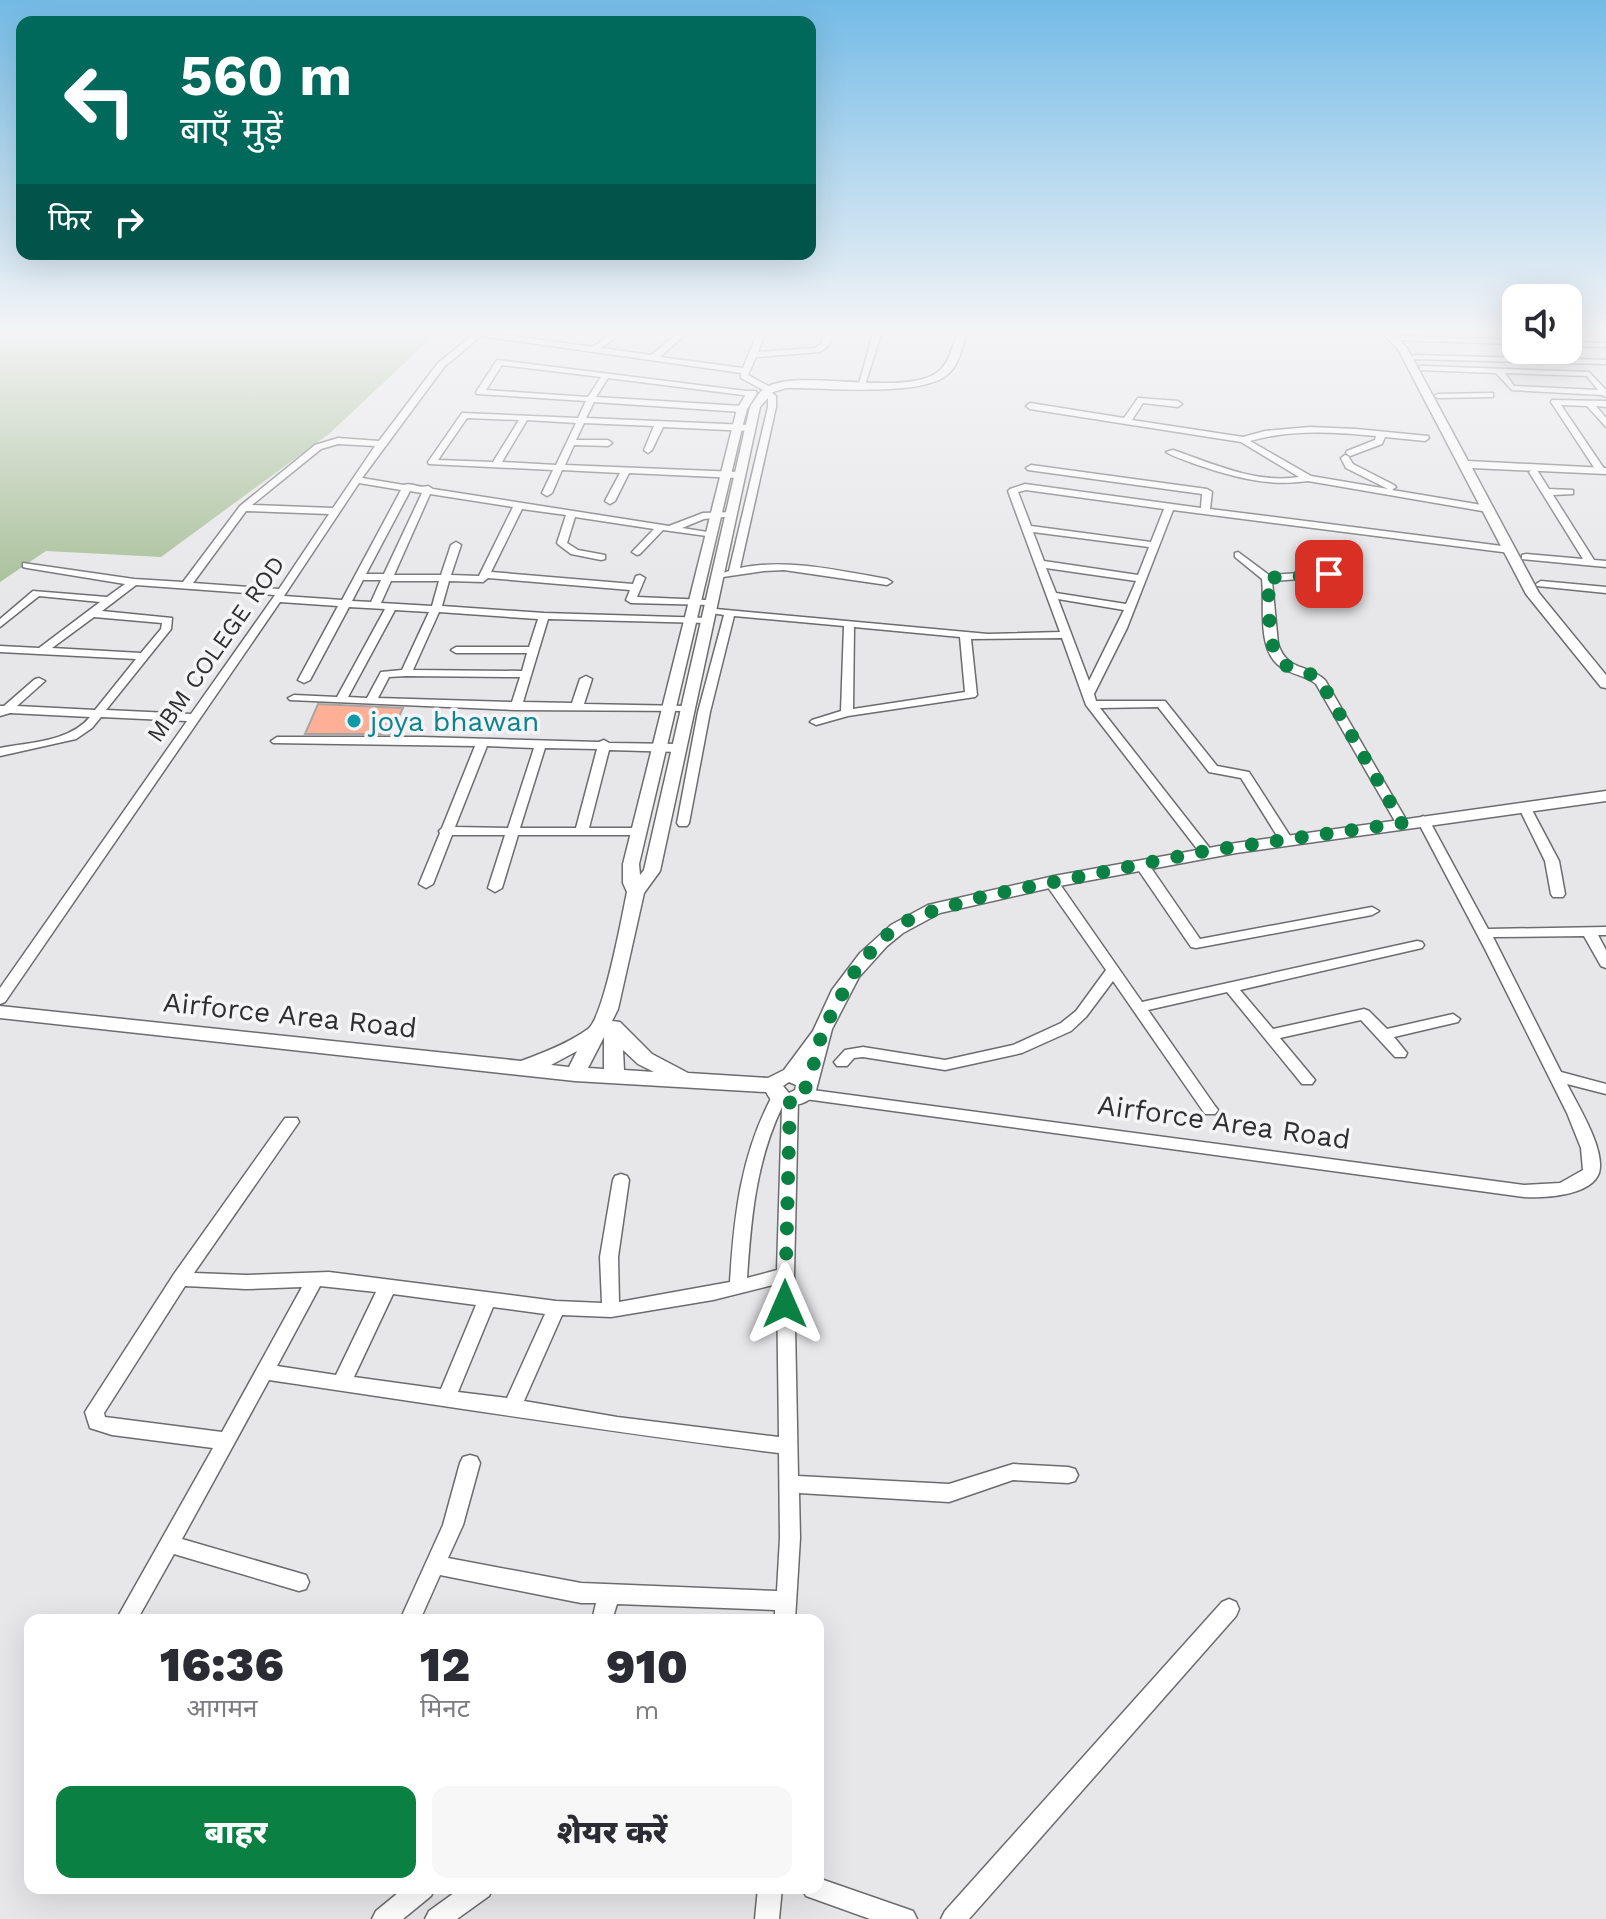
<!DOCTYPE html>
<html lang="hi">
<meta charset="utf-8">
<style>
:root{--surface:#fff;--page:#f7f7f7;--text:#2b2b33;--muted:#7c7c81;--accent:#0b8043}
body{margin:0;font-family:"Work Sans","Noto Sans Devanagari",sans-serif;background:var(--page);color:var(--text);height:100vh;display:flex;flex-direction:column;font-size:30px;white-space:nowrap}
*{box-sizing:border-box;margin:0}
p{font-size:26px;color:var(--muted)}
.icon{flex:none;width:44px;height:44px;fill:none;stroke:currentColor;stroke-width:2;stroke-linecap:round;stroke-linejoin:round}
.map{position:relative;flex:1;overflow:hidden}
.panel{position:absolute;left:24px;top:1614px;width:800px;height:280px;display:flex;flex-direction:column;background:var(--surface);border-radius:16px;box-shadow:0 8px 32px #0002}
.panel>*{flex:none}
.banner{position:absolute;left:16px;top:16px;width:800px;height:244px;border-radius:16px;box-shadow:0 8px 32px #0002;background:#00695c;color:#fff;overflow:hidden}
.fabs{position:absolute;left:1502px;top:284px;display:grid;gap:16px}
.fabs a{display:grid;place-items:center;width:80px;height:80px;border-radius:16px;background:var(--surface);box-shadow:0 8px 32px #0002;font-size:40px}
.pin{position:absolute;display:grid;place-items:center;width:68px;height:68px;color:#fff;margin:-34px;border-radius:16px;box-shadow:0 4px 12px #0006}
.me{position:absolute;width:88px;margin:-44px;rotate:0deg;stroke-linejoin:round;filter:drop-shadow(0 0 6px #0008)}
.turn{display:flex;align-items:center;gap:28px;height:168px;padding:0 32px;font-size:36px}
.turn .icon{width:104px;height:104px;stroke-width:2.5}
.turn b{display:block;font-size:56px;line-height:68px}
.then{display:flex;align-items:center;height:76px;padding:0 32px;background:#0003;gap:16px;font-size:30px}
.eta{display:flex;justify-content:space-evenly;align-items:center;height:136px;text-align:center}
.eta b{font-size:48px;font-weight:800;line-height:56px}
.action{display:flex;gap:16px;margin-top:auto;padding:16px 32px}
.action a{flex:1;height:92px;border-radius:16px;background:var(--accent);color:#fff;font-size:32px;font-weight:800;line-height:92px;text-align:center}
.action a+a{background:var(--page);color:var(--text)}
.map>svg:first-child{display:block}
.green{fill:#a5be95}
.building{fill:#ffaf95;stroke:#a8a6a5;stroke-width:2}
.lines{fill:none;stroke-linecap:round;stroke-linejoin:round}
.street-casing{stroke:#6c6c6e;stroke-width:3}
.secondary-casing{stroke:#6c6c6e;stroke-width:3}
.street{fill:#fff;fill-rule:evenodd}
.secondary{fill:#fff;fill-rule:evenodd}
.route{stroke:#0b8043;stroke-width:14;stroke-dasharray:0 25.2}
.culture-dot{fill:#0f9aa8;stroke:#f5f4f7;stroke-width:3}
.labels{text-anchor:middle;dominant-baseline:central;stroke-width:7;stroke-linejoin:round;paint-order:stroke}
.far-street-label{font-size:24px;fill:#2f2f30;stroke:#f5f4f7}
.culture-label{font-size:28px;fill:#0d838f;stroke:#f5f4f7;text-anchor:start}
.street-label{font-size:28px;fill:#2f2f30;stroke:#f5f4f7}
</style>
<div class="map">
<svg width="1606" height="1919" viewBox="0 0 1606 1919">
<rect width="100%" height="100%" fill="#e7e7ea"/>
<polygon class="green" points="0,334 442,334 427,342 330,433 161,557 46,551 0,582"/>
<polygon class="building" points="318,704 403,708 391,734 305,734"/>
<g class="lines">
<defs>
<g id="street">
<path d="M474,334H497L593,347L611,334H620L601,348L651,355L677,334H686L660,357L743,368L757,334H765L758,352L815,348L821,344L824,334H832L829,345L820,352L756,357L748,375L772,388L771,392L776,396V407L740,568C788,558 839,571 887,579L892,582L887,585L784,570L764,571L723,577V573L729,571L768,407V397L762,392L763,390L741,378V373L481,336L444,367L362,478L404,485C412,482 419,489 428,486L433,489L669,526L703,513L733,512V516L704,519L682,528L714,533V537L663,530L640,554L637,555L632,552L654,529L575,517L567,543L578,550L605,555V559L601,560L571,554L559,545L557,543L566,515L522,509L491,572L633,584L636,576L640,575L645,578L637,597L706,600L711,603L710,605L631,603L626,600L630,590L488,578L483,582L449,581L442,606L544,613L710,618L711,620L706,623L548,619L523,702L572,703L580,679L586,676L592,679L584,704L686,706L690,707V711L516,710L290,700L288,698L294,695L337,697L385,609L349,607L310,680L304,683L298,680L338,606L280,602L5,1002L0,1004V988L187,721L101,717L92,728L76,739L0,756V748C30,742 69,742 90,717L10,713L0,716V706H4L35,679L39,678L45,681L17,706L95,710L136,659L0,652V646L39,648L100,602L39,596L0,627V619L33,591L107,597L125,584L27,568L23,567V563L134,579L183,582L240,506L315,445L338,438L379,441L438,363ZM338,444L375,446L333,508L252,505L321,449ZM359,483L401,490L342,600L284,596ZM410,491L422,493L384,574H366ZM430,494L513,507L479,576L451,575L461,545L456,542L451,545L441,575H394ZM246,511L329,514L279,589L193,583ZM363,580H381L371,602L352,601ZM391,581H439L432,606L381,603ZM136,585L275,595L191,714L106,710L171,629L172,618L102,611ZM395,610L429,612L402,670L381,672L367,698L348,697ZM439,612L538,619L529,647H456L451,650L456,653H527L522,671L413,670ZM94,617L162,623L161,629L141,653L52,648ZM389,677L406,676L520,677L512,702L378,698Z"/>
<polygon points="873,334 881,334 865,385 858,387"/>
<polygon points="1400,336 1516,340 1516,344 1397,340 1396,338"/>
<polygon points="1568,342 1606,343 1606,347 1568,346"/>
<polygon points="1415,355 1606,360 1606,364 1412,359 1411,357"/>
<path d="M497,360L754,392L755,394L751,396L608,378L596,397L742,406L746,409L742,412L594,402L586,418L749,425L753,428L749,431L663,427L652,450L648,453L644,450L654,426L584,423L576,440H608L612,443L608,446L574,445L565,465L738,472L743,475L738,478L629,473L615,501L610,504L605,501L620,473L562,470L552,493L547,496L542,493L553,470L429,464L428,462L462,413L578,418L586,401L477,394L476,392ZM502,365L601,377L588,397L486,390ZM467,418L519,420L493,462L438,460ZM527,420L576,423L556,465L502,462Z"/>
<path d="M1423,366L1589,372L1606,390V397L1602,395L1512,390L1496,373L1420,370V366ZM1505,373L1587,376L1598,390L1514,386Z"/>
<polygon points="1490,393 1493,393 1493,397 1438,398 1434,396 1438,394"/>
<path d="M1138,398L1178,401L1182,404L1178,407L1143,403L1132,420L1243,437L1265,431L1310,427L1356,429L1428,436L1429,438L1425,441L1385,437L1382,444L1350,456L1346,453L1347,451L1375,440L1376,436C1334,432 1292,429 1250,441L1311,476L1388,489L1346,468L1341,458L1345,455L1348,456L1353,464L1394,485L1396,487L1392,490L1488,506L1493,509L1488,512L1308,481C1268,487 1233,477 1195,464C1185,460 1174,457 1166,452L1173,450C1214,464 1256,484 1299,477L1241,442L1030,409L1026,406L1030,403L1124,418Z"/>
<polygon points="1552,400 1606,401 1606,407 1596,406 1606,418 1606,427 1587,406 1561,405 1605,470 1603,472 1597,472 1551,402"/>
<path d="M1031,465L1207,489L1212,492L1210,509L1510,547L1515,550L1510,553L1173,510L1127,628L1094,694L1096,701H1165L1217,766L1249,772L1292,839L1291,842H1281L1241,778L1209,772L1158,707L1100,708L1212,851L1206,855L1201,854L1086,705L1062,638L971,639L977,695L975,697L848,716L816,725L810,722L812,720L841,711L844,626L734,616L710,712L689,823L687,826H679L677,823L698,712L724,615L705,612V608L988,634L1060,632L1008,491L1010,489L1025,484L1201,508L1202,494L1028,470L1026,468ZM1026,490L1164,509L1151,542L1031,526L1018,492ZM1033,532L1149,547L1138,575L1044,561ZM1046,568L1136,581L1126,604L1056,593ZM1058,599L1124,610L1089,681ZM854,627L960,637L965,692L853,709Z"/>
<polygon points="1534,469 1537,470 1549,489 1573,490 1573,494 1553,495 1594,560 1606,561 1606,567 1522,559 1522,555 1526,554 1583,559 1529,472"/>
<path d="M1238,552L1269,575L1329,571L1334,574L1329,577L1272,581L1278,644C1288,672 1306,663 1325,680L1408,823L1406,826H1398L1396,823L1316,684C1305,674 1288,675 1277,664C1257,645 1265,604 1262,579L1235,557V553Z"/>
<polygon points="1541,581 1606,587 1606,593 1537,586 1536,584"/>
<path d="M277,737H421L599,742L604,740L609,743L679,744L685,748L679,752L609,750L589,828H639L643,829L645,832L643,835H518L502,888L495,892L488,888L505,835H452L433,884L426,888L419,884L440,833L439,831L442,828L475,746L273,743L271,741ZM487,746L534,748L508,828L455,827ZM545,748L597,749L576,828H520Z"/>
<polygon points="1526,806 1532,810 1559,861 1565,894 1563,897 1553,897 1551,894 1545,861 1520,810"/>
<path d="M1423,816L1429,820L1488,929L1606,927V935H1598L1606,950V968L1601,966L1584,936L1493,937L1561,1072L1606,1084V1094L1567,1084C1577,1104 1606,1150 1599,1173C1591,1196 1544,1198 1524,1197L805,1099L800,1098L797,1094L800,1090L805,1089L1524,1185L1560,1183L1583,1170L1581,1148L1567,1113L1485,949L1417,820Z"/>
<polygon points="1142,861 1147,862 1200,939 1372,907 1379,911 1372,915 1196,948 1191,947 1135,865"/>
<polygon points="1052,879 1057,880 1142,1002 1417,941 1422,942 1424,945 1422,948 1240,990 1273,1029 1364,1009 1369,1011 1387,1029 1453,1014 1460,1019 1458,1022 1394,1037 1407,1053 1405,1057 1395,1057 1361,1020 1280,1038 1315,1080 1312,1084 1302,1084 1227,992 1148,1010 1215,1106 1218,1110 1215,1114 1205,1114 1113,981 1086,1017 1071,1031 1022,1053 945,1070 863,1057 854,1058 847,1066 837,1066 834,1062 845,1050 863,1047 945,1060 1013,1045 1061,1023 1076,1011 1106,970 1045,883"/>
<path d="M779,1092L786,1096H795L798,1100L794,1275L798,1476L949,1484L1013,1464L1068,1467L1075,1469L1078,1475L1075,1481L1068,1483L1013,1480L949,1502L799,1493L800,1538L795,1620H775V1610L617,1604L612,1620H592L596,1603H581L440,1575L420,1620H400L443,1525L460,1463L463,1457L470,1455L477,1457L480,1463L463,1525L448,1558L581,1583L777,1591L780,1538L779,1453C609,1432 439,1405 269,1380L182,1539L306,1575L309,1582L306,1589L299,1591L174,1554L137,1620H116L213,1448L112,1435L90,1428L85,1412L174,1274L285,1118H297L299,1122L194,1273L246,1275L329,1272L556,1301L602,1303L600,1257L613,1180L615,1176L621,1174L627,1176L629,1180L618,1257L619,1302L730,1282C734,1216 741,1152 774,1093ZM782,1107L777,1270L747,1278C751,1218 756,1161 782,1107ZM777,1284L779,1437L617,1417L524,1401L562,1315L611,1317L713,1300ZM185,1286L246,1289L302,1287L222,1432L105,1417L104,1413ZM320,1286L376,1292L336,1375L277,1366ZM393,1294L476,1305L441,1389L354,1377ZM493,1307L545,1314L507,1398L458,1392Z"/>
<polygon points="1229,1599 1236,1602 1239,1609 1236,1616 969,1919 941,1919 945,1911 1222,1602"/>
<polygon points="818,1878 913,1911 917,1919 870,1919 806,1896 802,1888 818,1888"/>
<polygon points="404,1888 435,1888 431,1896 403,1919 372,1919 376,1911"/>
<polygon points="461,1888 493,1888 489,1896 457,1919 425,1919 429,1911"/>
<polygon points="758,1888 782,1888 779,1919 755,1919"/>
</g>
<g id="secondary">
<path d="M957,334H967C962,347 959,365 948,374C923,398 822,387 786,388L773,392L760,407L660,871L644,893L618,1009L612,1021L620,1022L652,1054L688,1073L768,1078L784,1070L813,1031L832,990L860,953L891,925L928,905L1054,876L1236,843L1606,791V801L1236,853L1054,887L940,913L903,933L887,946L859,977L832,1029L815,1094C804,1108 787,1106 772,1102L766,1092L575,1081L0,1018V1006L521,1061C543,1053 569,1043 588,1029C604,1017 622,916 627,892L623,883V864L737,409L748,391H756L757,393L747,409L742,428L639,864L640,875L644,870L750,407C754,401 759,392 765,388C799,366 914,401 942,368C950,359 953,345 957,334ZM604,1037V1069L588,1068ZM623,1050L638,1064L654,1072L624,1070ZM577,1051L569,1067L551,1065ZM789,1082L796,1085L795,1090L789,1093L783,1086Z"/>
<polygon points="1383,334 1393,334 1407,348 1468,461 1606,468 1606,474 1472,468 1539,593 1606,675 1606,688 1601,687 1526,594 1398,349"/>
</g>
</defs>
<use href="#street" class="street-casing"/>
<use href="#secondary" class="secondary-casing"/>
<use href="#street" class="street"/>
<use href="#secondary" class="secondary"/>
</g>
<linearGradient id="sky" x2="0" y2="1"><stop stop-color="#73bbe6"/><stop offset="0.55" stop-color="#f4f4f6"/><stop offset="1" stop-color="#f4f4f6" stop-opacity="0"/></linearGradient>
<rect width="1606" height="603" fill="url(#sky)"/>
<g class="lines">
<path class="route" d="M785,1304L790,1100L805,1094L806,1082L815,1061L822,1032L853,974L881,939L913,917L985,896L1206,851L1402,823L1321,682C1310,669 1290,671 1281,662C1265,644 1271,600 1267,578L1329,574"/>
</g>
<circle class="culture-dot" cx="354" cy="721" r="8"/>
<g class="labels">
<g class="far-street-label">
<text transform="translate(216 649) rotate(-55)">MBM COLEGE ROD</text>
</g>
<g class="culture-label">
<text x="370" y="721">joya bhawan</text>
</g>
<g class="street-label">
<text transform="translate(290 1015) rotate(6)">Airforce Area Road</text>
<text transform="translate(1224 1122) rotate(8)">Airforce Area Road</text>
</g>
</g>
</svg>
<div class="fabs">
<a><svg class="icon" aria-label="sound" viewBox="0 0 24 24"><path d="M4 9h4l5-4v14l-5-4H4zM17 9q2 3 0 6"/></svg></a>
</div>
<div class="pin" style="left:1329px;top:574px;background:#d93025"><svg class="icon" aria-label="arrive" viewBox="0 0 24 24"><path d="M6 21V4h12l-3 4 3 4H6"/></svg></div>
<svg class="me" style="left:785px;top:1304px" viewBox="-20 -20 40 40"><path d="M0-17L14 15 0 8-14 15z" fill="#0b8043" stroke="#fff" stroke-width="4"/></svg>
<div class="banner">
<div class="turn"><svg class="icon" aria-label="left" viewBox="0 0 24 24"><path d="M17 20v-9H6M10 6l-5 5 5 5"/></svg><div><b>560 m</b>बाएँ मुड़ें</div></div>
<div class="then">फिर<svg class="icon" aria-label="right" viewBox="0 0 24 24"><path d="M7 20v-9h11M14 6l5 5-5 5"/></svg></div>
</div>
<section class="panel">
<div class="eta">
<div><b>16:36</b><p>आगमन</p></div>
<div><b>12</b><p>मिनट</p></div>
<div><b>910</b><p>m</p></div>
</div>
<div class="action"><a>बाहर</a><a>शेयर करें</a></div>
</section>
</div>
